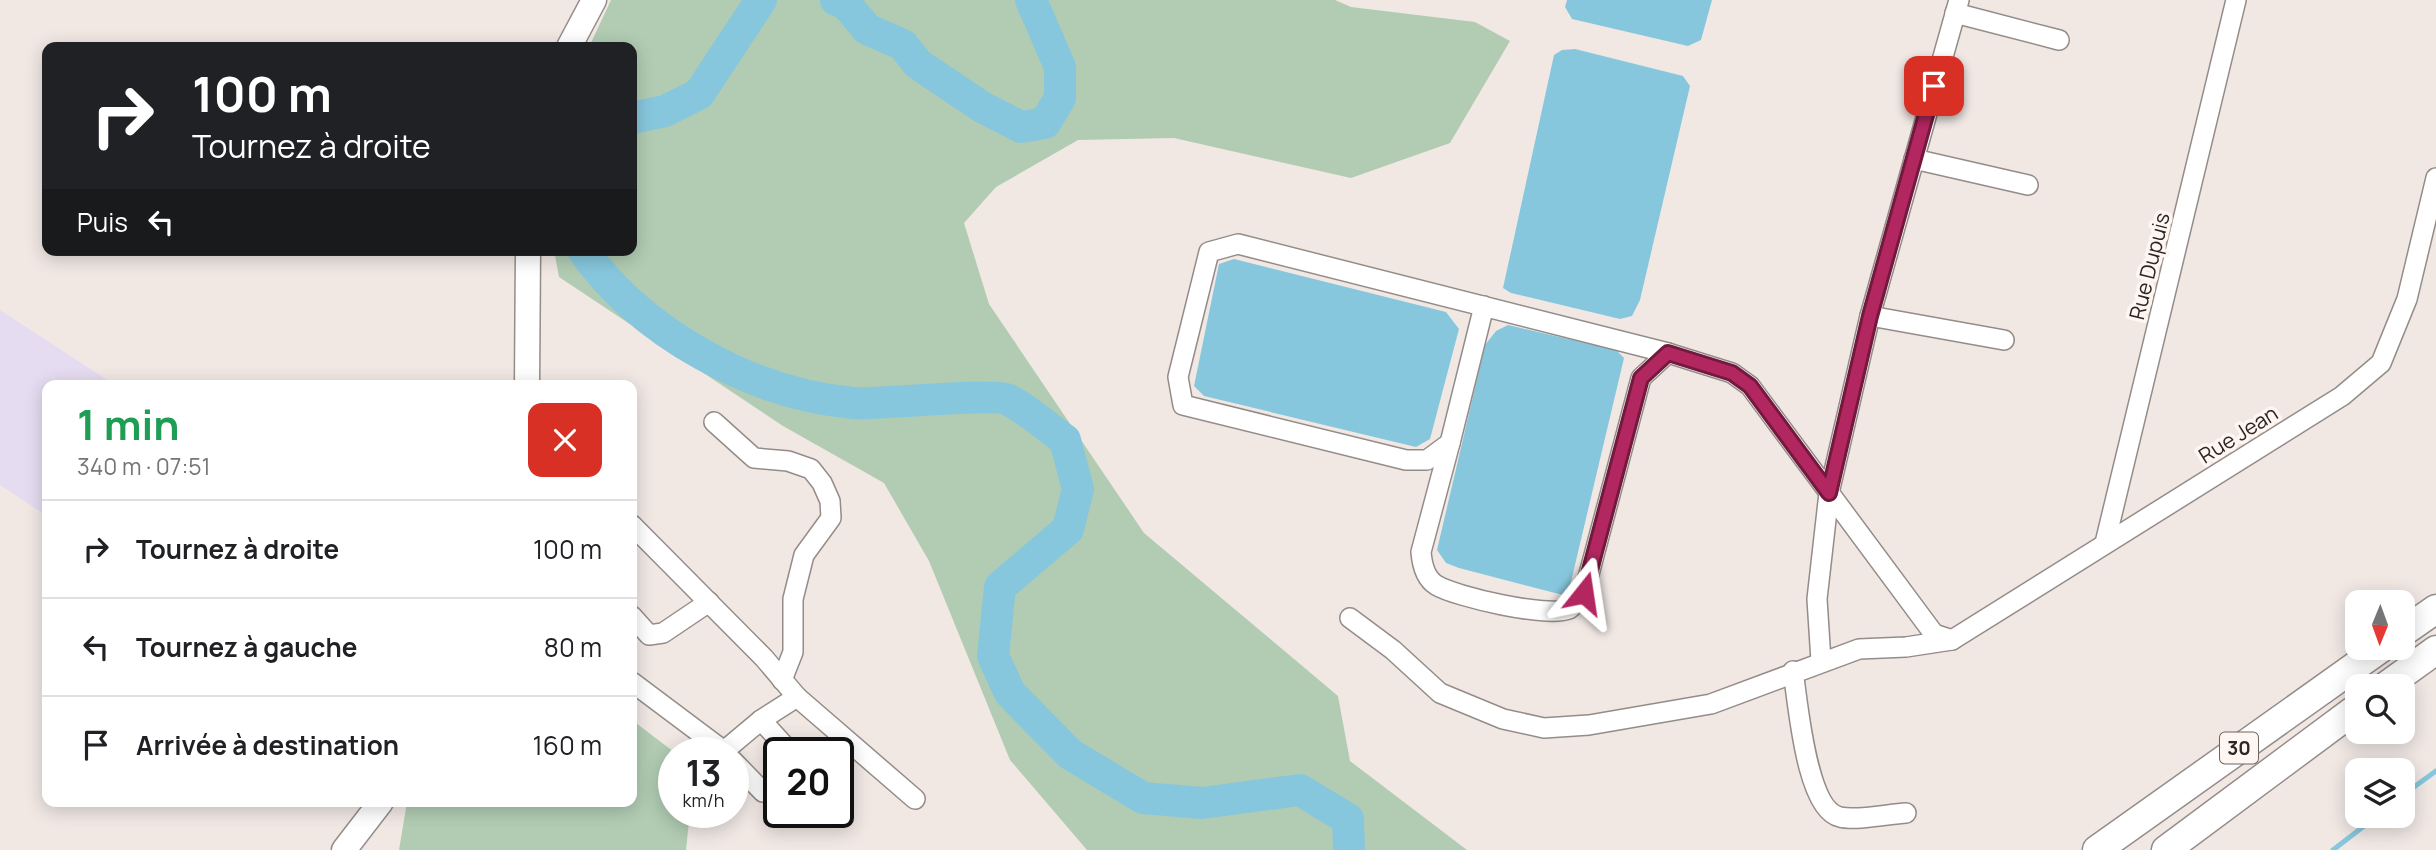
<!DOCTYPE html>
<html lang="fr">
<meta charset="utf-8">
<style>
:root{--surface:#fff;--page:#f6f6f6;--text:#202124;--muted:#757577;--line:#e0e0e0}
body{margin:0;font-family:Manrope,sans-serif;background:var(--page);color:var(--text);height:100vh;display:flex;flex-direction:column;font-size:26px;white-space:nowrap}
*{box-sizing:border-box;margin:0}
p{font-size:23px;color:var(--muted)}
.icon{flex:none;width:38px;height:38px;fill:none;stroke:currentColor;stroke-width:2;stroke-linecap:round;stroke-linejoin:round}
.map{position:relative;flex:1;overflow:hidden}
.sheet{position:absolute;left:42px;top:380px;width:595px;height:427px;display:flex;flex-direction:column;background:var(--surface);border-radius:14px;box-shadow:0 4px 18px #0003}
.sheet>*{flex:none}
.guide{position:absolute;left:42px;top:42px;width:595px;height:214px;border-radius:14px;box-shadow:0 4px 18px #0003;background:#202124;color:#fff;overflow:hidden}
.needle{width:46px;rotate:181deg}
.fabs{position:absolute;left:2345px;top:590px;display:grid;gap:14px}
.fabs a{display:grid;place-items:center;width:70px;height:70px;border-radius:14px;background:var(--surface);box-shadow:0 4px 18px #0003;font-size:35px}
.speed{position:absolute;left:658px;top:737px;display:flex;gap:14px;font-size:35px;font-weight:700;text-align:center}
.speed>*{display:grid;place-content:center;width:91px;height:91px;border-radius:50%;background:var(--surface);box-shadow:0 4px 18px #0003;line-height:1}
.speed small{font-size:18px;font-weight:400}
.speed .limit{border:4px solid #111;border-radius:10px;background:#fff;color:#111}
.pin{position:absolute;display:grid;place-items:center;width:60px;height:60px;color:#fff;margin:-30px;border-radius:14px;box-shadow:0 4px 10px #0006}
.me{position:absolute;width:77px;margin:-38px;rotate:15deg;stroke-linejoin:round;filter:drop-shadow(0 0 5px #0008)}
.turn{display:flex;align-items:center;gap:24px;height:147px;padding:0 35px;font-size:32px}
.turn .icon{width:91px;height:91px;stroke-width:2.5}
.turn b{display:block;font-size:49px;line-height:60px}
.then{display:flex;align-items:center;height:66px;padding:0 35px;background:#0003;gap:14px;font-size:26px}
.round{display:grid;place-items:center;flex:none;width:74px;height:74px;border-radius:14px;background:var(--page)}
.headline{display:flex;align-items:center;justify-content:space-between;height:119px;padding:0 35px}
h1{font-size:42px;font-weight:700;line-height:52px;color:#1e9e55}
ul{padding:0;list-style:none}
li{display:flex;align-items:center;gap:21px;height:98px;padding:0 35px;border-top:2px solid var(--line)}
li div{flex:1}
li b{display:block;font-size:26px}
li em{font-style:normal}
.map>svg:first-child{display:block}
.industrial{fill:#e6dcf1}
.green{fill:#b1ccb3}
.water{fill:#87c7dd}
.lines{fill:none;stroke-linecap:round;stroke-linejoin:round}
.stream{stroke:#87c7dd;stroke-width:5}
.river{stroke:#87c7dd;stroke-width:32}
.minor-casing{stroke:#948c89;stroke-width:22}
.major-casing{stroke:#948c89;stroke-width:27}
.highway-casing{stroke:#948c89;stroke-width:31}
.minor{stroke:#fff;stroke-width:19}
.major{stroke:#fff;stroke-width:24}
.highway{stroke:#fff;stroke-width:28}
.route-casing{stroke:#74193e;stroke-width:18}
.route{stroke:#b32760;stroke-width:12}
.labels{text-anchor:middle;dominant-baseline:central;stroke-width:7;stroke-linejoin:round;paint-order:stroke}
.shield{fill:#fff6f2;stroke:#6a6562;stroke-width:2}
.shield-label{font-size:19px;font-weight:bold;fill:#2a2725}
.street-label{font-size:21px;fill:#2a2725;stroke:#fff6f2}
</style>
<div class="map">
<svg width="2436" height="850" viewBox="0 0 2436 850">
<rect width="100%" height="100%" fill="#f1e8e4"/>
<polygon class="industrial" points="0,310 115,385 47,385 47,516 0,485"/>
<g class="green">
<polygon points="611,0 1335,0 1351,7 1475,22 1510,41 1450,143 1351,178 1174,138 1078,140 996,187 964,223 989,304 1144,533 1338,696 1350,761 1467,850 1087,850 1010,760 929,561 884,483 783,426 559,277 554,250 632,250 632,47 589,47"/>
<polygon points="632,720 674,752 674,812 690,812 686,850 399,850 407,802 632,802"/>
</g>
<g class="water">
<polygon points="1567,0 1712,0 1701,40 1688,46 1572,19 1565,7"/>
<polygon points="1575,49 1683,76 1690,86 1640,300 1632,316 1620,319 1511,293 1503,288 1554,55 1562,50"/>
<polygon points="1234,259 1446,312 1459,329 1430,439 1416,447 1204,396 1194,386 1219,264"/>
<polygon points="1508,325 1616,350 1624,358 1570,586 1563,595 1459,568 1446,563 1437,550 1485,345 1496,331"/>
</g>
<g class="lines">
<g class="stream">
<polyline points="2403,795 2436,771"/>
<polyline points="2333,850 2377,816"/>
</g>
<g class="river">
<polyline points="836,0 846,4 867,29 903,45 918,64 982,107 1021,127 1045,123 1060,98 1060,67 1031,0"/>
<polyline points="632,118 665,111 699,94 761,0"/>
<path d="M583,250C641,333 754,395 854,403C883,405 992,392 1009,400C1028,410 1047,427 1065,440L1078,489L1068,529L1000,587L993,656L1010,693L1070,754L1143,798L1202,803L1300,790L1348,819L1349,850"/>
</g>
<defs>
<g id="minor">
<polyline points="1955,13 2059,40"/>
<polyline points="1914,159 2028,185"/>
<polyline points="1484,306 1450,443 1427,460 1406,460 1183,405 1178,377 1209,252 1238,244 1668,353"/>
<polyline points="1870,316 2004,340"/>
<polyline points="714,422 754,458 788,461 811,469 822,483 830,501 831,518 804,555 793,599 793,652 782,680"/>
<path d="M1450,443L1421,552C1422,564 1425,578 1436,585C1456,597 1548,618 1569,609C1574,606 1580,598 1584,593L1641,378L1668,353L1732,373L1750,386L1934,634L1952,640"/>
<polyline points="632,525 764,658 797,697 761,720 724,751 632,682"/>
<polyline points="2105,543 2236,0"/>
<polyline points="632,616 649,635 663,633 709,602"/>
<polyline points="1350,618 1393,650 1440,693 1503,719 1544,728 1589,725 1711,704 1859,649 1906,647 1952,640 2342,396 2381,363 2407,299 2436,178"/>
<polyline points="1821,661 1817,599 1829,493 1870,316 1959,0"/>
<path d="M1793,671C1798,702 1806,810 1840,817C1856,821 1889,814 1906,813"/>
<polyline points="797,697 915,799"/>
<polyline points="761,720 790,752"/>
<polyline points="733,761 763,792"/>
</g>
<g id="major">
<polyline points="569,47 594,0"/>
<polyline points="527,385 528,250"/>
<polyline points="344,850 381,802"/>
</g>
<g id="highway">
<polyline points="2403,632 2436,609"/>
<polyline points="2386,686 2436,650"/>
<polyline points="2097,850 2381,648"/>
<polyline points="2166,850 2357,708"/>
</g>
</defs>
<use href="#minor" class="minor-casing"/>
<use href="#major" class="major-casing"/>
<use href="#highway" class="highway-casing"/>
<use href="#minor" class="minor"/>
<use href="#major" class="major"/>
<use href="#highway" class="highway"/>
</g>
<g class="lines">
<defs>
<polyline id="route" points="1584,593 1641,378 1668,353 1732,373 1750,386 1829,493 1870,316 1934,86"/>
</defs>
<use href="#route" class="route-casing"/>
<use href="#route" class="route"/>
</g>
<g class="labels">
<rect class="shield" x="2220" y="732.5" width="38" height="31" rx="5"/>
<g class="shield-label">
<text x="2239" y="748">30</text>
</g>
<g class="street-label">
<text transform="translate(2149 266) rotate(-76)">Rue Dupuis</text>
<text transform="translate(2238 434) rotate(-32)">Rue Jean</text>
</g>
</g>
</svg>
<div class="fabs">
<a><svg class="needle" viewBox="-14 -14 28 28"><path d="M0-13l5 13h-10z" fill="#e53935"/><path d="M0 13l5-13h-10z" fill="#757577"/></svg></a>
<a><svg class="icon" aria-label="search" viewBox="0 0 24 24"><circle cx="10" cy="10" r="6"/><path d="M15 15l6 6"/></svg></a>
<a><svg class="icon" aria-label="layers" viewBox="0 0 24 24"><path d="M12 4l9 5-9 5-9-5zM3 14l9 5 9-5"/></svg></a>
</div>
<div class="speed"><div>13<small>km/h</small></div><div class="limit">20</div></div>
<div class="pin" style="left:1934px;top:86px;background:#d93025"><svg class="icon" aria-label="arrive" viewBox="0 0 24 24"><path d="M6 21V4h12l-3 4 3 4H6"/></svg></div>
<svg class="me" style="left:1584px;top:593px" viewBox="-20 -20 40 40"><path d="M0-17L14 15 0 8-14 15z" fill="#b32760" stroke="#fff" stroke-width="4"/></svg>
<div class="guide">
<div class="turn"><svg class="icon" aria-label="right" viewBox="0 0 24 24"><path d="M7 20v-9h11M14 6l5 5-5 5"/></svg><div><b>100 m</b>Tournez à droite</div></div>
<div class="then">Puis<svg class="icon" aria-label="left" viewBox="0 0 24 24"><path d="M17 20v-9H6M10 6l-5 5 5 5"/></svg></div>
</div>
<section class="sheet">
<div class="headline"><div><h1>1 min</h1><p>340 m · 07:51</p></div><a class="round" style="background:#d93025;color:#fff"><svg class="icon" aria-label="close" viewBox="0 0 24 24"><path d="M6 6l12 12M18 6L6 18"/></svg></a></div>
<ul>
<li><svg class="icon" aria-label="right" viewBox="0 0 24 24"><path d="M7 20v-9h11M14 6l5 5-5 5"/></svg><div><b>Tournez à droite</b></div><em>100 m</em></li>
<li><svg class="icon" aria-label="left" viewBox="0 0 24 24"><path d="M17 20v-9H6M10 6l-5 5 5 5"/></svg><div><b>Tournez à gauche</b></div><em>80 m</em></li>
<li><svg class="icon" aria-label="arrive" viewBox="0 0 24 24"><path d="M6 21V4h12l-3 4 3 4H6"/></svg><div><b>Arrivée à destination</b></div><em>160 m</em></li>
</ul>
</section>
</div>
